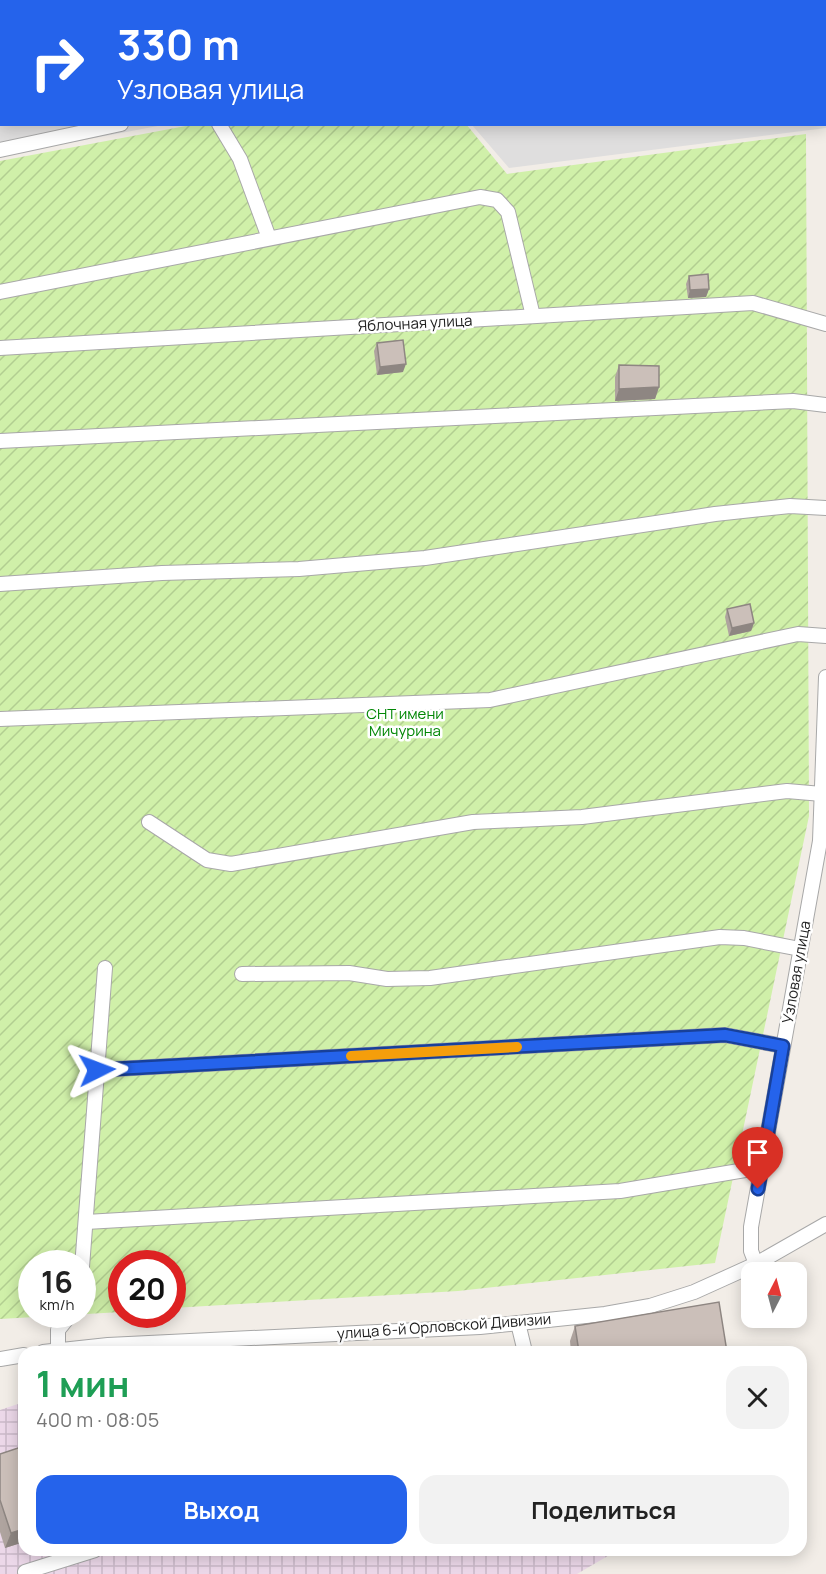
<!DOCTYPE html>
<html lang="ru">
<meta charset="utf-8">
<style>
:root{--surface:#fff;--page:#f2f2f2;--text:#222;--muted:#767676;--accent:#2563eb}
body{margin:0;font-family:Manrope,sans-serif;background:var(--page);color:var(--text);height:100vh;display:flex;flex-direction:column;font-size:22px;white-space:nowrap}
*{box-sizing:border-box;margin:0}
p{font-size:20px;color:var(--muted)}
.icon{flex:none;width:33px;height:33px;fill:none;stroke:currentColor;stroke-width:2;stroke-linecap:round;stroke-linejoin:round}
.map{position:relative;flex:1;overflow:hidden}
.side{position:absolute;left:18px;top:1346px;width:789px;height:210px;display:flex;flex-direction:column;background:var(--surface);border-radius:18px;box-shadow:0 3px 15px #0003}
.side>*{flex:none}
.guide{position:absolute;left:0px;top:0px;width:826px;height:126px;box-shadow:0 3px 15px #0003;background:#2563eb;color:#fff;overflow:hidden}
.needle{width:39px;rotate:6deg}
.fabs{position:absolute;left:741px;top:1262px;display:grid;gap:12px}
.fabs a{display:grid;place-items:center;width:66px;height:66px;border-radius:12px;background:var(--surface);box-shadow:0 3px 15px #0003;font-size:30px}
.speed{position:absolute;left:18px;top:1250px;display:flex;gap:12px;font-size:30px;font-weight:700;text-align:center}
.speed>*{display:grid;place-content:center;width:78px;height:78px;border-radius:50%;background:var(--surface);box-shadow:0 3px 15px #0003;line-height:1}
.speed small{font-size:15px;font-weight:400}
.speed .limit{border:9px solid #d22;background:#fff;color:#111}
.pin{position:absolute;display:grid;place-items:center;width:51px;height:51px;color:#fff;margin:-62px -26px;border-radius:50% 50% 50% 0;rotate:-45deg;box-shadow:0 0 6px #0007}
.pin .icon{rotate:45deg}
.me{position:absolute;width:66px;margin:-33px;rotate:87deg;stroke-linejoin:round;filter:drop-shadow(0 0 4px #0008)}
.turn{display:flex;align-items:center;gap:21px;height:126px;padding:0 18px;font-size:27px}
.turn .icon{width:78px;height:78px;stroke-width:2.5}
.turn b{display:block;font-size:42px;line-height:51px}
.round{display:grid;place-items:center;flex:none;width:63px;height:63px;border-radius:18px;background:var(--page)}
.headline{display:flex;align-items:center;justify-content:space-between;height:102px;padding:0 18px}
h1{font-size:36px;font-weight:700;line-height:45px;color:#1e9e55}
.cta{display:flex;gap:12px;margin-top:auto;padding:12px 18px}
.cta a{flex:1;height:69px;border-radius:18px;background:var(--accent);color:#fff;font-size:24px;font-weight:700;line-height:69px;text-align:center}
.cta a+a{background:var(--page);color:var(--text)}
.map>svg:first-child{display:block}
.residential{fill:#dfdede}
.industrial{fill:url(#industrial-grid)}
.garden{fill:url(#garden-furrows);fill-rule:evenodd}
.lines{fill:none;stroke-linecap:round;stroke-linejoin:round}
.minor-casing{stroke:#a8a8a8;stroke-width:16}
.minor{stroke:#fff;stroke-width:14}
.wall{fill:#afa49f}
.shaded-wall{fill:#8e8682}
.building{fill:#cbbfb9;stroke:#8e8682;stroke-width:1.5}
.route-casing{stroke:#184099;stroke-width:15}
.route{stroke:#2563eb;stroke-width:10}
.slow{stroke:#f59e0b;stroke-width:10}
.labels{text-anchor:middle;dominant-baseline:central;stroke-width:5;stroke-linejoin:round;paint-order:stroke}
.street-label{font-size:15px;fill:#212121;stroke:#fff}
.park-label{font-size:15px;fill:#028705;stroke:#fff}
</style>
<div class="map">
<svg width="826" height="1574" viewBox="0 0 826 1574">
<defs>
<pattern id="industrial-grid" width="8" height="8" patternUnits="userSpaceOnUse" patternTransform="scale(1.5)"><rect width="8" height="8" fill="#ecd8e9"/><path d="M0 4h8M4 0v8" fill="none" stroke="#cab9c8"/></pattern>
<pattern id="garden-furrows" width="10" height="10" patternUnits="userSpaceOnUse" patternTransform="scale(1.5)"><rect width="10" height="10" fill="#d0f0a9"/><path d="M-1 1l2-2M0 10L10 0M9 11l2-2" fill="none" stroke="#b2ce91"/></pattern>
</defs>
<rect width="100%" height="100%" fill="#f2ede7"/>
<polygon class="residential" points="0,0 826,0 826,128 509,168 472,125 825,124 825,2 2,2 2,124 163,125 0,156"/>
<polygon class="industrial" points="24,1402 24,1550 618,1550 577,1574 0,1574 0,1410"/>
<path class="garden" d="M466,124L507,174L806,134L809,816L715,1263L458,1291L173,1308L172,1263H122L121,1312L0,1319V161L191,125ZM32,1263H82V1314H32Z"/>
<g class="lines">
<defs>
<g id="minor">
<polyline points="647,0 652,2"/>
<polyline points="825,69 826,69"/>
<polyline points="219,124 240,159 269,238"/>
<polyline points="0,150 121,124"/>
<polyline points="0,292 480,197 497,200 508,212 533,316"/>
<polyline points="0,348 753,303 826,324"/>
<polyline points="0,441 793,401 826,405"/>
<polyline points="0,584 162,573 299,569 425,558 715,514 790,506 826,508"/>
<polyline points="0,719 490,700 798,634 826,636"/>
<polyline points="149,822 207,860 231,864 473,822 582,817 787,791 822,794"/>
<polyline points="242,974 349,973 387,979 430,978 720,937 744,938 800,949"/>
<polyline points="97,1070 725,1035 783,1046"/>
<polyline points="86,1222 620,1191 745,1170 761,1170"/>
<polyline points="756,1264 751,1251 751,1227 820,841 826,677"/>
<polyline points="82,1267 105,968"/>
<polyline points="518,1323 525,1352"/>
<polyline points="58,1350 58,1330 71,1314"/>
<polyline points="43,1352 108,1345 480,1327 605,1314 650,1306 694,1292 756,1264 826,1224"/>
<polyline points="0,1359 24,1355"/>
<polyline points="26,1574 25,1572 95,1550"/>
</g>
</defs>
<use href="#minor" class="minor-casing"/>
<use href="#minor" class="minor"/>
</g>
<g class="wall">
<polygon points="689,276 709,289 706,297 688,298 686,284"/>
<polygon points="377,343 403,372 377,375 374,351"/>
<polygon points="619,365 659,387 655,399 615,401 615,377"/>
<polygon points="727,609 754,623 751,631 729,636 725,617"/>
<polygon points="575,1326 727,1352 571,1352 570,1341"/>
<polygon points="24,1446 24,1542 5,1548 0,1532 0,1454"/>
</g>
<g class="shaded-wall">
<polygon points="709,289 706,297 688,298 690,290"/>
<polygon points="406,364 403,372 377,375 380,367"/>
<polygon points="659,387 655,399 615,401 619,389"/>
<polygon points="754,623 751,631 729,636 732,628"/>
<polygon points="24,1529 24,1542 5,1548 11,1533"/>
</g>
<g class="building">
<polygon points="708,274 709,289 690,290 689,276"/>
<polygon points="403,340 406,364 380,367 377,343"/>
<polygon points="619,365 659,366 659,387 619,389"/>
<polygon points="750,604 754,623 732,628 727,609"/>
<polygon points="719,1302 727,1352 579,1352 575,1326"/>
<polygon points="24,1446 24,1529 11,1533 0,1500 0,1454"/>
</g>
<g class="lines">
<defs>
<polyline id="route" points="97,1070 725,1035 783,1046 758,1189"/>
</defs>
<use href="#route" class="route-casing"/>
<use href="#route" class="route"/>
<polyline class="slow" points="351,1056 517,1047"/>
</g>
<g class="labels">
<g class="street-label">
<text transform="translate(415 323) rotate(-3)">Яблочная улица</text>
<text transform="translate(796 972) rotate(-80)">Узловая улица</text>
<text transform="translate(444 1326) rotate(-4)">улица 6-й Орловской Дивизии</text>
</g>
<g class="park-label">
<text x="405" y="713">СНТ имени<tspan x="405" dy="17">Мичурина</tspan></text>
</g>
</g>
</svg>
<div class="fabs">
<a><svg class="needle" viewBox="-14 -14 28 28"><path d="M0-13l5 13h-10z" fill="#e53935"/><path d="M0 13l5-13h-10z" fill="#767676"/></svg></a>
</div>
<div class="speed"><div>16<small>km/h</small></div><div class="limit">20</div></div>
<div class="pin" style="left:758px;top:1189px;background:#d93025"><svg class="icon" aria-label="arrive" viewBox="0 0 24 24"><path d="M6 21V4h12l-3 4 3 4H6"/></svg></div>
<svg class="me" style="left:97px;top:1070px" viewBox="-20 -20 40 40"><path d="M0-17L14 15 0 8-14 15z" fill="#2563eb" stroke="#fff" stroke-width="4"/></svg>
<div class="guide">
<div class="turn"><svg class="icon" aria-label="right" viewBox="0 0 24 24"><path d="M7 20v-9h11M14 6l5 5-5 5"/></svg><div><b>330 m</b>Узловая улица</div></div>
</div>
<section class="side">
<div class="headline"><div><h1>1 мин</h1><p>400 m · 08:05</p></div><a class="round"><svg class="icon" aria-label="close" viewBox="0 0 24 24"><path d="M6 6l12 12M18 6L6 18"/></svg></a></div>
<div class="cta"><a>Выход</a><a>Поделиться</a></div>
</section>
</div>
